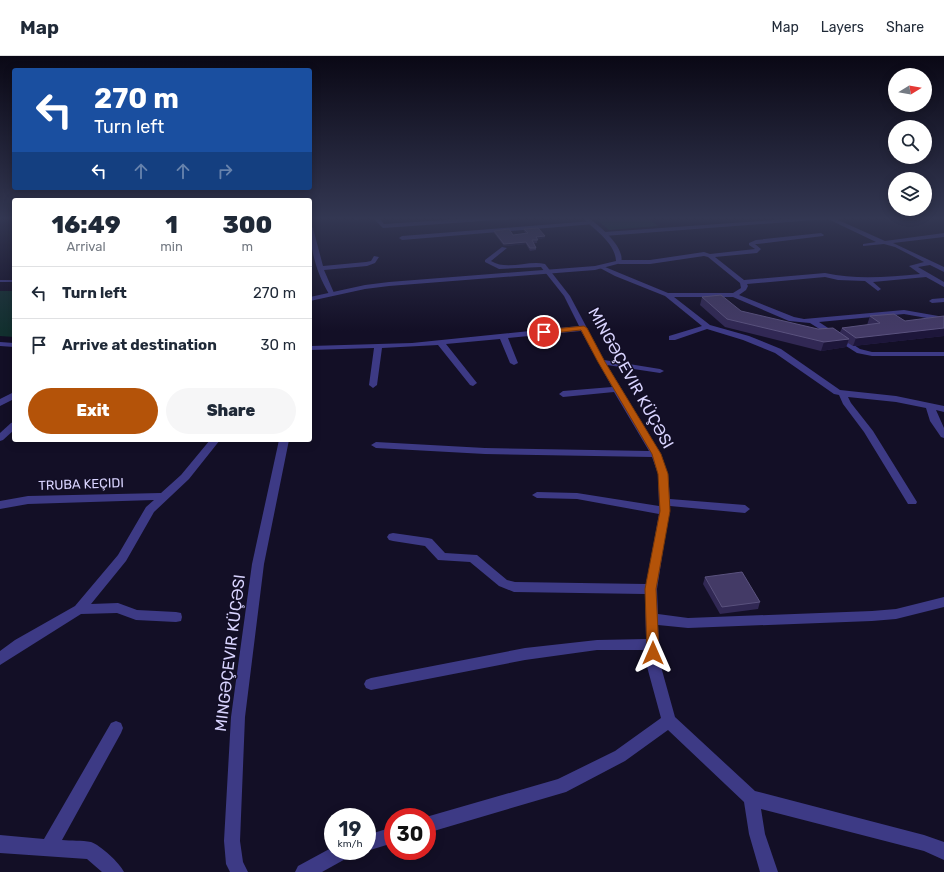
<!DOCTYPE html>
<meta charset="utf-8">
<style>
:root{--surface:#fff;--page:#f6f6f7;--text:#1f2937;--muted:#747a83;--line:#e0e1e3;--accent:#b45309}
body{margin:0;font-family:Rubik,sans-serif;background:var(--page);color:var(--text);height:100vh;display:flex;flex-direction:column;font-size:15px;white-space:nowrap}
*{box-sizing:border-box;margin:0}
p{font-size:13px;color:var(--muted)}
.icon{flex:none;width:22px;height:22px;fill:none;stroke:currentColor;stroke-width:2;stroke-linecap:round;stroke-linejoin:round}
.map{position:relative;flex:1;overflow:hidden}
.side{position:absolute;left:12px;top:142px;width:300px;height:244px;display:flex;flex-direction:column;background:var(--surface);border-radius:4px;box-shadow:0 2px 10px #0003}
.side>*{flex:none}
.top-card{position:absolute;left:12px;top:12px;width:300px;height:122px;border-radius:4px;box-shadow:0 2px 10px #0003;background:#1a4fa0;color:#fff;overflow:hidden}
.needle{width:26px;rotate:79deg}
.tools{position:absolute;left:888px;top:12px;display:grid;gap:8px}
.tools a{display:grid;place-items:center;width:44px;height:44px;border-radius:50%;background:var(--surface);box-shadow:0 2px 10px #0003;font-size:20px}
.speed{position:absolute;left:324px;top:752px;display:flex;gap:8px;font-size:20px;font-weight:700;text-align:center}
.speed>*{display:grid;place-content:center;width:52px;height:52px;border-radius:50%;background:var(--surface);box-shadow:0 2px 10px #0003;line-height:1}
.speed small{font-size:10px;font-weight:400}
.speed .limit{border:6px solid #d22;background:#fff;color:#111}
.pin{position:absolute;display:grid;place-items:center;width:34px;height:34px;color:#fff;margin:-17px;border:2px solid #fff;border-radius:50%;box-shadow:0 1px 4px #0007}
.me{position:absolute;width:44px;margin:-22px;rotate:0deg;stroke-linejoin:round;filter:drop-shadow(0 0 3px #0008)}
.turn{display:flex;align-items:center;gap:14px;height:84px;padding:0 16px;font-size:18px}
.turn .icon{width:52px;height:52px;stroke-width:2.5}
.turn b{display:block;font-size:28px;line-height:34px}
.lanes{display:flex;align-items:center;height:38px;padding:0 16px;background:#0003;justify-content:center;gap:20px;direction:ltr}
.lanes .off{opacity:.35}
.eta{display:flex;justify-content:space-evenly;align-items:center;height:68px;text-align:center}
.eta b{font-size:24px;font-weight:800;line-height:28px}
.action{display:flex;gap:8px;margin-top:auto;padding:8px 16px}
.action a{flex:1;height:46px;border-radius:24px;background:var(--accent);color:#fff;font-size:16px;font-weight:800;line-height:46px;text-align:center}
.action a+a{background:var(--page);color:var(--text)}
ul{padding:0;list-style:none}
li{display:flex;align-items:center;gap:12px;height:52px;padding:0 16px;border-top:1px solid var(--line)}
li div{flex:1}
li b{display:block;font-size:15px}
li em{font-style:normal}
header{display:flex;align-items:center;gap:24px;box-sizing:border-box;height:56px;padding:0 20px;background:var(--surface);border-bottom:1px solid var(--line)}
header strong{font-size:19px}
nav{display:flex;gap:22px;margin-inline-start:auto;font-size:14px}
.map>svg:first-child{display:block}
.green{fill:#12302f}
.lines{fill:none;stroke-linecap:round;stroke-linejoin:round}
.service{fill:#3d3a85;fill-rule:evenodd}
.minor{fill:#3d3a85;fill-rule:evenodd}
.tertiary{fill:#3d3a85;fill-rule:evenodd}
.wall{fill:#312854}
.shaded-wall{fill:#1d163a}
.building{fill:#433a66;stroke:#5a527e}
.route{fill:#b45309;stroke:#753606}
.labels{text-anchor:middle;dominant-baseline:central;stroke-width:3;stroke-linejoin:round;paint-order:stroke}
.street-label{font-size:13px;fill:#d9d4ff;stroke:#130f26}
.near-street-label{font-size:16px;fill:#d9d4ff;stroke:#130f26}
</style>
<header>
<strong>Map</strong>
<nav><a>Map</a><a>Layers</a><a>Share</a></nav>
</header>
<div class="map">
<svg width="944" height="816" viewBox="0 0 944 816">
<rect width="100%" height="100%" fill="#130f26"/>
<g class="green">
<polygon points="634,161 646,161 658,170 609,174 597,164"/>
<polygon points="0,235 14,235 14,281 0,280"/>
</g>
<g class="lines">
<rect class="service" x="0" y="224" width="14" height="2"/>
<g class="minor">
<polygon points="354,161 365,161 356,164 353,162"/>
<polygon points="372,161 378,161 384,168 490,161 513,161 510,163 383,172"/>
<path d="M817,161H839L836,163L885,185L944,177V181L893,187L944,211V216L930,209L918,211L944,226V231L926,221L873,226L881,233L878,235L865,225L838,224L825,221L747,228L748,230L746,234L739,239L794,261L804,263L904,254L944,261V265L904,258L819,266L860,293L872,296H944V300H872L857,297L810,267L789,265L733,241H674L710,269L749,280L781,293L840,334L896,340L944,350V356L936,354L944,372V382L941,381L930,365L926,352L896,346L848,341L851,347L873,375L917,446L916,448H908L864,376L843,348L839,339L834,338L775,297L743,284L707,273L675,284H669V280L702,270L665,240L615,220L600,212L605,211L668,237H733L741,232L740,227L708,201L704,200L650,208H619L616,206L619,204H650L704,196L710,198L755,193L749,189V187L756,184L821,177L824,179L823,180L757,188H755L761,193L757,197L715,201L744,224L825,217C857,224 888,221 920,218L909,210L924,206L895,191L884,188L863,190V188L876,186L828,163L604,180L601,178L604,176Z"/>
<polygon points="592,165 594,166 594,168 402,184 399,182 402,180"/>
<path d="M310,170L313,172L323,210L366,206L371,205L374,200L379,201L375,207L367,210L324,214L334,237L329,238C317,218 310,194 310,170Z"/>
<path d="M502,191L507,192L491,205C507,215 528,204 545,208L570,240L604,304L660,313L664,315L660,317L607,309L661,398L668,418L670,443L745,449L750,453L745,457L670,450L657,533L658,558L688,562L872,555L896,553L944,541V551L896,563L872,565L688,572L658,569L660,607L675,661L755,735L924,779L944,786V804L924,795L761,753L765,778L778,816H760L749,778L744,746L668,674L625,705L566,736L427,777L426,761L558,723L615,695L661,662L646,607V594H597L525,604L371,634L366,632L364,628L366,624L371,622L525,592L597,584L646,583L645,538L514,536L499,530L470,506L438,504L425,490L393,485L389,484L387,481L389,478L393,477L428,482L432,483L445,497L477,499L507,524L515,526L646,528L659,458L577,443L537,442L532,439L537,436L577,437L659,450L658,418L652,401L485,398L376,392L371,389L376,386L485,392L649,395L614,336L563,341L559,338L563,335L612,331L581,275L508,282L518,307L514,309L510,307L500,283L446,288L477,327L473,330L470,329L438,289L382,292L377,329L373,332L369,329L374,292L310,294V290L412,287L579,270L564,240L541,211L499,213L485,206V204Z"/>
<polygon points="944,242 944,246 932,247 929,245 932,243"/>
<polygon points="14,336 14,343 0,350 0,343"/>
<polygon points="14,366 14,374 3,384 0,385 0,377 11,367"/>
<polygon points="210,384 220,384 189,423 154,456 126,505 91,548 118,547 137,554 176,556 181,557 182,561 181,565 176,566 136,564 117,557 81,558 0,609 0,595 15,584 75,550 118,499 146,451 154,444 28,448 0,453 0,445 28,440 161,437 181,419"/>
<polygon points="279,384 289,384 264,508 245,661 240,785 243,806 248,816 230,816 226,808 224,785 231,661 252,508"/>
<path d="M116,665L121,667L123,672L121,677L62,784C71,785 82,784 91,786C100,789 120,807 124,816H102L87,803L0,797V779L44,783L111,667Z"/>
<polygon points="393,771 393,787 367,795 366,795 367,779"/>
<polygon points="333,791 333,795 352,795 349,801 322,816 295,816 298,810"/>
</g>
<g class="tertiary">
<path d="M582,161H588C599,170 626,191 621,207L595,214L389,230L365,233L310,245V241L365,229L389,226L595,210L616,205C615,186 594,174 582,161Z"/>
<polygon points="0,286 14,287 14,291 0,290"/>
</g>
</g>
<g class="wall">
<polygon points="524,173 545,182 537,183 537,187 534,187 536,192 536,194 530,195 526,188 504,190 494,177 494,175 513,179 526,178 524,175"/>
<polygon points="702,241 741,255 818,273 840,276 842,272 867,269 870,260 905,265 944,260 944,280 853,290 848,287 846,291 821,295 725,271 700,249"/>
<polygon points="705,521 760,546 758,553 720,558 703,528"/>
</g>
<g class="shaded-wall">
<polygon points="545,180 545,182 536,183 536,181"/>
<polygon points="526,186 526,188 504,190 504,188"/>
<polygon points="944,272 944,280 853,290 856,282"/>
<polygon points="849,283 846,291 821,295 824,286"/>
</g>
<g class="building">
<polygon points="538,172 545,180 536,181 538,184 532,184 536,192 530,192 526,186 504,188 494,175 509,173 513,179 528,177 524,173"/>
<polygon points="721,239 741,255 818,273 833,272 849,283 824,286 727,263 702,241"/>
<polygon points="894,258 905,265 944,260 944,272 856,282 842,272 880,267 870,260"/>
<polygon points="742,516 760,546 722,551 705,521"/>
</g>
<linearGradient id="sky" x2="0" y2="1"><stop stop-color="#0a0815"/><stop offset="0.59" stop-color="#333752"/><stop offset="1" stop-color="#333752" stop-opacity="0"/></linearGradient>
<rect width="944" height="275" fill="url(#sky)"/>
<polygon class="route" points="584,270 587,272 605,306 661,398 668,418 670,455 656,533 659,597 657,601 653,602 648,601 647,597 645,533 660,455 658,418 652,398 598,306 581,274 544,278 540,276 544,274"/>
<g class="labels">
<g class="street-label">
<text transform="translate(81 428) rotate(-2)">TRUBA KEÇIDI</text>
</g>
<g class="near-street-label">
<text transform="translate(631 322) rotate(61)">MINGƏÇEVIR KÜÇƏSI</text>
<text transform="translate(230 597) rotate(-83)">MINGƏÇEVIR KÜÇƏSI</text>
</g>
</g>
</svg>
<div class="tools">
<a><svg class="needle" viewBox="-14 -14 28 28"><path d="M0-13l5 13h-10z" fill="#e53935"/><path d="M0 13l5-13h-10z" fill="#747a83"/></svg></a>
<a><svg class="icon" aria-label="search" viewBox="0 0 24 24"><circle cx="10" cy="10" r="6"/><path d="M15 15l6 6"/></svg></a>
<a><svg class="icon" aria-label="layers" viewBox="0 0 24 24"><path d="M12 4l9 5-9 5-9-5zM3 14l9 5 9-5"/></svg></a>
</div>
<div class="speed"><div>19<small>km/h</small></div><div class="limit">30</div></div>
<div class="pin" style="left:544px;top:276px;background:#d93025"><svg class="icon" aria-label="arrive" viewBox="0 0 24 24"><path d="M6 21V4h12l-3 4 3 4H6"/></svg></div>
<svg class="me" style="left:653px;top:597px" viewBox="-20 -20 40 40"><path d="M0-17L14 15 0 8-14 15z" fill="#b45309" stroke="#fff" stroke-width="4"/></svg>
<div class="top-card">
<div class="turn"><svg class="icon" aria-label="left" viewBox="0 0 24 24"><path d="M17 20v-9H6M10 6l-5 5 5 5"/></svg><div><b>270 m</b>Turn left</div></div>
<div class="lanes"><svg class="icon" aria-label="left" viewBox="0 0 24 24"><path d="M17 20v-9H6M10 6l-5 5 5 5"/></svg><svg class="icon off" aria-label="ahead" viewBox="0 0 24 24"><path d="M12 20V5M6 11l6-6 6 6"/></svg><svg class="icon off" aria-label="ahead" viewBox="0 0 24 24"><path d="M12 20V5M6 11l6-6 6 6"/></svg><svg class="icon off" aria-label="right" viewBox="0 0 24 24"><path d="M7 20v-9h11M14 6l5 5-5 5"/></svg></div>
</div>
<section class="side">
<div class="eta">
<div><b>16:49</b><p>Arrival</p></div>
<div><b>1</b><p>min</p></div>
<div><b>300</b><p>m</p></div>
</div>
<ul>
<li><svg class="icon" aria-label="left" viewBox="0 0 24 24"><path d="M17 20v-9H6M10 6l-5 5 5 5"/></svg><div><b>Turn left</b></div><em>270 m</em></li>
<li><svg class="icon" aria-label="arrive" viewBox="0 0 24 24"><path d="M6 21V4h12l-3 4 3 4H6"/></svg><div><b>Arrive at destination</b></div><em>30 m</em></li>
</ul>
<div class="action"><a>Exit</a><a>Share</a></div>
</section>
</div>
